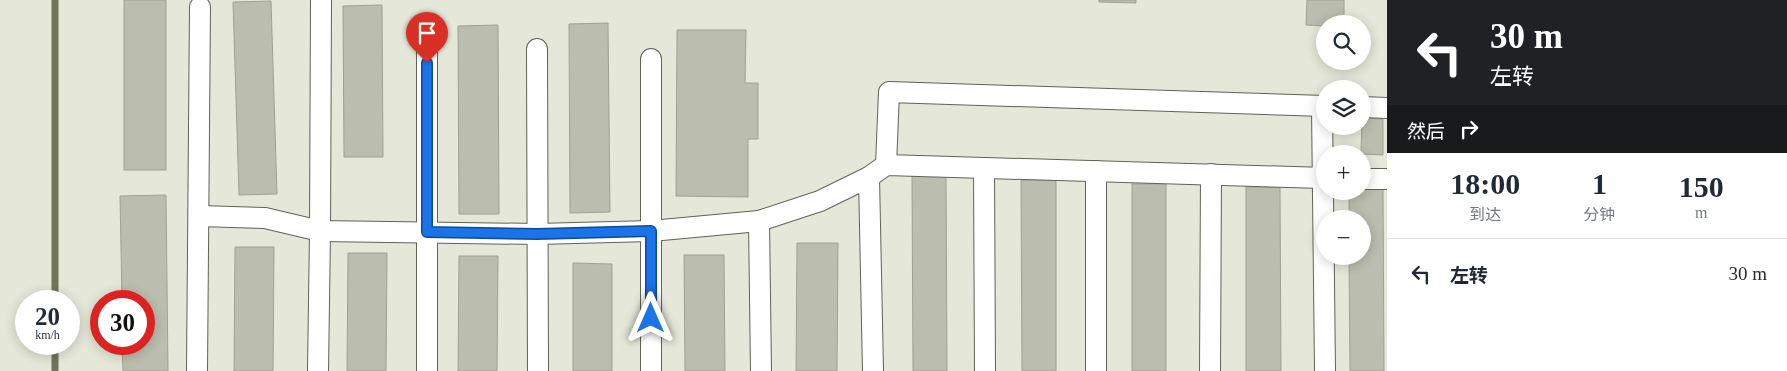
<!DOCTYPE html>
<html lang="zh">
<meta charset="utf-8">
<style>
:root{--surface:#fff;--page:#f6f6f7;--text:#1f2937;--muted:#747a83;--line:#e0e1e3}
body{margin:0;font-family:"Times New Roman","Noto Sans SC",serif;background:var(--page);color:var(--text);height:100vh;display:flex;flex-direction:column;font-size:19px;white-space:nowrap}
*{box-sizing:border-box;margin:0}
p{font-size:16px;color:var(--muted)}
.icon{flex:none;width:28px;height:28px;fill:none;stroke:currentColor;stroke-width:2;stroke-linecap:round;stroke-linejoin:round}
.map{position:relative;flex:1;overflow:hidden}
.side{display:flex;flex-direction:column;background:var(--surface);width:400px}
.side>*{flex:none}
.guide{background:#202124;color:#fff;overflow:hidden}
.tools{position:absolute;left:1316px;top:15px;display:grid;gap:10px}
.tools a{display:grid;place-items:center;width:55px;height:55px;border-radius:50%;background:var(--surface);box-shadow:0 2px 12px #0003;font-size:25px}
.speed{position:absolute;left:15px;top:290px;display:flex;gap:10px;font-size:25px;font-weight:700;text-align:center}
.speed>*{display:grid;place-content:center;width:65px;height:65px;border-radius:50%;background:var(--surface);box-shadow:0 2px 12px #0003;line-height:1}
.speed small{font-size:12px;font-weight:400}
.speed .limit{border:8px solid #d22;background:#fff;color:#111}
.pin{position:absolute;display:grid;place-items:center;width:42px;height:42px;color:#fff;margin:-51px -21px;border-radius:50% 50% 50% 0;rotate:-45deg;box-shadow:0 0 5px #0007}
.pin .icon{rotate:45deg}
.me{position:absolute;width:55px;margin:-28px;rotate:0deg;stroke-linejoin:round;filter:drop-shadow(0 0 4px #0008)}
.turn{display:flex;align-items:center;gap:18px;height:105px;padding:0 20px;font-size:22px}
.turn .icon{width:65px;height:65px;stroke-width:2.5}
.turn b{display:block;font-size:35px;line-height:42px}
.then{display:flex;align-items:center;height:48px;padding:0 20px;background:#0003;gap:10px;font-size:19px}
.eta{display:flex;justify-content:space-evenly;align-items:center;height:85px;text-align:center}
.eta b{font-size:30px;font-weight:800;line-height:35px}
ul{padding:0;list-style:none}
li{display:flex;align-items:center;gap:15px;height:70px;padding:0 20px;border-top:1px solid var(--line)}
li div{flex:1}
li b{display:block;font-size:19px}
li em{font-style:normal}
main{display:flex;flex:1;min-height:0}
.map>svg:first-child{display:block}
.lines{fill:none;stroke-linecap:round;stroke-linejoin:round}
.stream{stroke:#717656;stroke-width:7}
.building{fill:#bbbdae;stroke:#9fa292}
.street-casing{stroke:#606355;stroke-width:22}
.street{stroke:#fff;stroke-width:20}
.route-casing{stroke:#114b97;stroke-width:12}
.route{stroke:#1a73e8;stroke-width:9}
</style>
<main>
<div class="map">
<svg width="1387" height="371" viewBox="0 0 1387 371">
<rect width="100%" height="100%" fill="#e5e8d8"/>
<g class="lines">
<g class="stream">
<polyline points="55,301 55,0"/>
<polyline points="55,371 55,344"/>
</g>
</g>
<g class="building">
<rect x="124" y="0" width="42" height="170"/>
<polygon points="1099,0 1136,0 1136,3 1099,2"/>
<polygon points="1307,0 1344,0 1344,24 1325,24 1325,26 1306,25"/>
<polygon points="271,1 277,194 239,195 233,2"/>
<polygon points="382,5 383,157 344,157 343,6"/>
<polygon points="608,23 610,212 570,213 569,24"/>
<polygon points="498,25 499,214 459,214 458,26"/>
<polygon points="677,30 746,30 745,83 758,83 758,139 748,139 748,197 676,196"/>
<polygon points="1362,118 1383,119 1383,155 1361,154"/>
<polygon points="912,174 946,174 947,371 913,371"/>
<polygon points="1021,180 1056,180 1056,371 1022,371"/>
<rect x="1132" y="184" width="34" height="187"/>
<polygon points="1246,187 1280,187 1281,371 1246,371"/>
<polygon points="1362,187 1383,187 1384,371 1350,371 1349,256 1362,256 1362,219 1349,219 1349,191 1362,191"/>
<polygon points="166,195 168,371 123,371 122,344 144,344 144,301 122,301 120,196"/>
<polygon points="797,243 838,243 837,371 796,371"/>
<polygon points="235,247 274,247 273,371 234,371"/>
<polygon points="348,253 387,253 386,371 347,371"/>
<polygon points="684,255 724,255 725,371 685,371"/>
<polygon points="459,256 498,256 497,371 458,371"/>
<polygon points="573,263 612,264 612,371 573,371"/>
</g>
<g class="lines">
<defs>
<g id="street">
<polyline points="321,0 320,231 537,234 651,231 759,221 820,201 869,177 886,165 1325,178"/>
<polyline points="427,44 427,371"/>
<polyline points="537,49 538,371"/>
<polyline points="651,59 651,371"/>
<polyline points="1322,106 1325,371"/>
<polyline points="1362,107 1387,108"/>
<polyline points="886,165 889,92 1325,106"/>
<polyline points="984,168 985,371"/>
<polyline points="1096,171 1096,371"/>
<polyline points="869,177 873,371"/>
<polyline points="1362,179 1387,179"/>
<polyline points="199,216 265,218 320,231 318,371"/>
<polyline points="759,221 761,371"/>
<polyline points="197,371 200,7"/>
<polyline points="1210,371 1211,174"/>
</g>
</defs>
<use href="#street" class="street-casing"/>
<use href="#street" class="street"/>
</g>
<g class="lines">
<defs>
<polyline id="route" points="427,63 427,232 537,234 651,231 651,318"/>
</defs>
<use href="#route" class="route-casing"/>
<use href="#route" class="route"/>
</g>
</svg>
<div class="tools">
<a><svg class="icon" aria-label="search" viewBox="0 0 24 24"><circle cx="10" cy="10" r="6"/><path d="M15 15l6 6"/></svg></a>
<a><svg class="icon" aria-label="layers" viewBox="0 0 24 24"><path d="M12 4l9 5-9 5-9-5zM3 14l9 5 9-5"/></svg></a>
<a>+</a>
<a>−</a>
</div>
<div class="speed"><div>20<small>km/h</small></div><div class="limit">30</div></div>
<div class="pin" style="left:427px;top:63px;background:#d93025"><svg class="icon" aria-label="arrive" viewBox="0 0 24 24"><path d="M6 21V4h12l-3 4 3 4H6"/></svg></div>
<svg class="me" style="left:651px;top:318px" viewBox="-20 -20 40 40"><path d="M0-17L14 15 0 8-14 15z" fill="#1a73e8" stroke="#fff" stroke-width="4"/></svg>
</div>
<section class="side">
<div class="guide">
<div class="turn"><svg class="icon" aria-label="left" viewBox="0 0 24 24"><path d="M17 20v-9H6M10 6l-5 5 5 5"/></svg><div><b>30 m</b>左转</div></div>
<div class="then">然后<svg class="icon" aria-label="right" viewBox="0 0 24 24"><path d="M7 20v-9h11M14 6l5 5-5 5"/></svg></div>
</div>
<div class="eta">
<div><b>18:00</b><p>到达</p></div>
<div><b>1</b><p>分钟</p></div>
<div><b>150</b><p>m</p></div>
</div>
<ul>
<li><svg class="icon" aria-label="left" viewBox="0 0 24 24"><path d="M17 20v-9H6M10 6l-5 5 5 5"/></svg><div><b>左转</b></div><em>30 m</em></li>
</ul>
</section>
</main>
